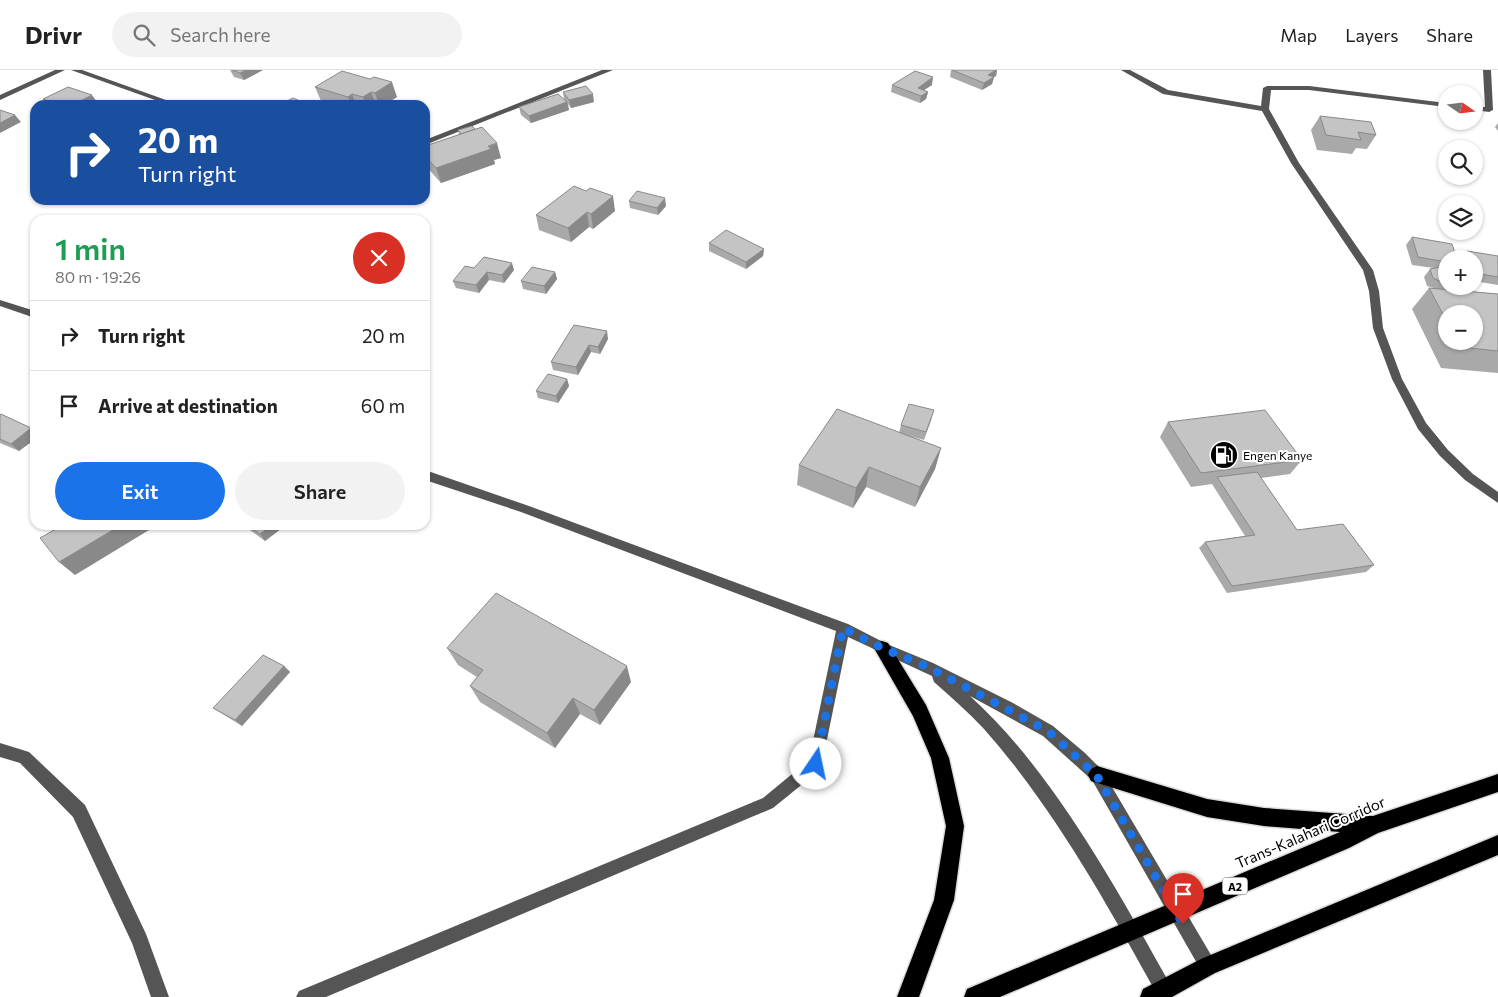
<!DOCTYPE html>
<meta charset="utf-8">
<style>
:root{--surface:#fff;--page:#f2f2f2;--text:#222;--muted:#767676;--line:#e0e0e0;--accent:#1a73e8}
body{margin:0;font-family:Commissioner,sans-serif;background:var(--page);color:var(--text);height:100vh;display:flex;flex-direction:column;font-size:19px;white-space:nowrap}
*{box-sizing:border-box;margin:0}
p{font-size:16px;color:var(--muted)}
.icon{flex:none;width:28px;height:28px;fill:none;stroke:currentColor;stroke-width:2;stroke-linecap:round;stroke-linejoin:round}
.map{position:relative;flex:1;overflow:hidden}
.sheet{position:absolute;left:30px;top:145px;width:400px;height:315px;display:flex;flex-direction:column;background:var(--surface);border-radius:15px;box-shadow:0 1px 4px #0004}
.sheet>*{flex:none}
.hud{position:absolute;left:30px;top:30px;width:400px;height:105px;border-radius:15px;box-shadow:0 1px 4px #0004;background:#1a4fa0;color:#fff;overflow:hidden}
.needle{width:32px;rotate:104deg}
.buttons{position:absolute;left:1438px;top:15px;display:grid;gap:10px}
.buttons a{display:grid;place-items:center;width:45px;height:45px;border-radius:50%;background:var(--surface);box-shadow:0 1px 4px #0004;font-size:25px}
.pin{position:absolute;display:grid;place-items:center;width:42px;height:42px;color:#fff;margin:-51px -21px;border-radius:50% 50% 50% 0;rotate:-45deg;box-shadow:0 0 5px #0007}
.pin .icon{rotate:45deg}
.me{position:absolute;width:55px;margin:-28px;rotate:11deg;stroke-linejoin:round;filter:drop-shadow(0 0 4px #0008)}
.turn{display:flex;align-items:center;gap:18px;height:105px;padding:0 25px;font-size:22px}
.turn .icon{width:65px;height:65px;stroke-width:2.5}
.turn b{display:block;font-size:35px;line-height:42px}
.round{display:grid;place-items:center;flex:none;width:52px;height:52px;border-radius:26px;background:var(--page)}
.headline{display:flex;align-items:center;justify-content:space-between;height:85px;padding:0 25px}
h1{font-size:30px;font-weight:600;line-height:38px;color:#1e9e55}
.cta{display:flex;gap:10px;margin-top:auto;padding:10px 25px}
.cta a{flex:1;height:58px;border-radius:30px;background:var(--accent);color:#fff;font-size:20px;font-weight:600;line-height:58px;text-align:center}
.cta a+a{background:var(--page);color:var(--text)}
ul{padding:0;list-style:none}
li{display:flex;align-items:center;gap:15px;height:70px;padding:0 25px;border-top:1px solid var(--line)}
li div{flex:1}
li b{display:block;font-size:19px}
li em{font-style:normal}
header{display:flex;align-items:center;gap:30px;box-sizing:border-box;height:70px;padding:0 25px;background:var(--surface);border-bottom:1px solid var(--line)}
header strong{font-size:24px}
nav{display:flex;gap:28px;margin-inline-start:auto;font-size:18px}
.search{width:350px;height:45px;background:var(--page);display:flex;align-items:center;gap:12px;box-sizing:border-box;padding:0 18px;border-radius:28px;color:var(--muted);font-size:19px}
.map>svg:first-child{display:block}
.lines{fill:none;stroke-linecap:round;stroke-linejoin:round}
.highway-casing{stroke:#dbdbdb;stroke-width:3}
.minor{fill:#555;fill-rule:evenodd}
.highway{fill:#000;fill-rule:evenodd}
.wall{fill:#a9a9a9;fill-rule:evenodd}
.shaded-wall{fill:#898989}
.building{fill:#c4c4c4;stroke:#898989}
.route{stroke:#1a73e8;stroke-width:9;stroke-dasharray:0 16.2}
.labels{text-anchor:middle;dominant-baseline:central;stroke-width:4;stroke-linejoin:round;paint-order:stroke}
.shield{fill:#fff;stroke:#4c4c4c;stroke-width:1}
.shield-label{font-size:11px;font-weight:bold;fill:#000}
.poi-label{font-size:12px;fill:#000;stroke:#fff;text-anchor:start}
.near-street-label{font-size:15px;fill:#000;stroke:#fff}
</style>
<header>
<strong>Drivr</strong>
<div class="search"><svg class="icon" aria-label="search" viewBox="0 0 24 24"><circle cx="10" cy="10" r="6"/><path d="M15 15l6 6"/></svg>Search here</div>
<nav><a>Map</a><a>Layers</a><a>Share</a></nav>
</header>
<div class="map">
<svg width="1498" height="927" viewBox="0 0 1498 927">
<rect width="100%" height="100%" fill="#fff"/>
<g class="lines">
<defs>
<g id="highway">
<polygon points="882,571 888,573 926,635 949,688 964,756 954,830 919,927 897,927 934,830 946,756 931,688 913,646 874,578 876,573"/>
<polygon points="1097,696 1207,729 1264,738 1373,746 1498,704 1498,722 1378,763 1349,778 1000,927 964,927 967,919 1340,762 1264,756 1207,747 1091,711 1088,705 1091,699"/>
<polygon points="1498,765 1498,785 1215,903 1172,927 1140,927 1143,919 1201,889"/>
</g>
</defs>
<use href="#highway" class="highway-casing"/>
<g class="minor">
<polygon points="55,0 65,0 0,30 0,25"/>
<polygon points="71,0 82,0 180,35 169,35"/>
<polygon points="602,0 613,0 425,75 425,70"/>
<polygon points="1121,0 1130,0 1168,20 1261,36 1263,18 1267,16 1309,16 1446,33 1446,37 1309,20 1271,20 1269,39 1299,93 1373,200 1379,221 1383,258 1402,309 1426,353 1448,380 1473,404 1498,422 1498,433 1465,410 1440,386 1418,359 1392,309 1373,258 1369,221 1363,200 1291,93 1262,41 1163,24"/>
<polygon points="1483,0 1491,0 1493,40 1489,42 1474,40 1474,36 1485,37"/>
<polygon points="0,230 35,241 35,248 0,236"/>
<path d="M425,400L529,436L848,554L887,574L933,593L1013,633L1053,656L1085,683L1102,700L1214,890L1217,896L1214,902L1208,905L1202,902L1092,710L1043,666L970,626C1052,700 1116,818 1170,914L1173,920L1168,927L1158,926C1107,834 1054,738 984,659C968,642 951,627 934,612L932,606L848,567L821,699L773,738L326,927H296L299,921L763,728L809,690L836,561L521,442L425,410Z"/>
<polygon points="0,673 29,682 85,735 146,864 169,927 151,927 132,873 73,747 20,693 0,687"/>
</g>
<use href="#highway" class="highway"/>
</g>
<g class="wall">
<polygon points="230,0 263,0 244,10 234,7"/>
<polygon points="951,0 997,0 996,6 994,7 992,14 982,20 950,7"/>
<polygon points="370,9 397,27 384,35 333,35 321,31 315,17"/>
<polygon points="892,15 932,15 924,20 928,22 926,29 920,33 891,22"/>
<polygon points="563,22 594,32 571,38 568,34 569,40 531,53 521,45 519,37 564,29"/>
<polygon points="43,29 97,32 91,35 47,35"/>
<polygon points="1320,46 1376,65 1367,79 1356,78 1352,84 1317,80 1311,60"/>
<polygon points="1498,53 1498,61 1495,57"/>
<polygon points="458,60 501,88 494,90 495,94 441,113 425,95 425,76 459,65"/>
<polygon points="629,131 666,136 658,145 630,138"/>
<polygon points="615,141 593,159 589,157 571,172 539,160 536,145"/>
<path d="M1412,167L1446,189V216H1471L1467,221L1498,224V303L1441,298L1412,239L1429,218H1434L1427,216L1424,207L1430,199L1434,198L1412,195L1406,175ZM1446,244L1474,271H1446Z"/>
<polygon points="709,173 764,179 763,186 746,199 709,181"/>
<polygon points="1467,181 1498,186 1498,215 1474,211 1474,189 1461,189"/>
<polygon points="474,198 514,200 504,213 489,210 479,223 456,218 453,211"/>
<polygon points="555,202 557,209 546,224 523,219 521,211"/>
<polygon points="574,255 608,269 600,284 591,282 578,305 553,300 551,292"/>
<polygon points="567,309 569,316 558,333 538,328 536,321"/>
<polygon points="0,345 35,362 35,369 19,381 0,373"/>
<polygon points="932,348 924,370 902,364 941,378 935,399 915,437 866,417 853,438 797,415 799,395 899,363 901,355"/>
<polygon points="1168,352 1302,390 1290,404 1261,408 1297,460 1374,495 1366,502 1227,523 1199,478 1205,472 1245,466 1212,414 1191,417 1160,367"/>
<polygon points="243,455 286,455 265,471"/>
<polygon points="447,578 631,612 600,655 580,644 555,678 480,632 470,616 477,607 458,595"/>
<polygon points="284,596 290,602 242,656 221,643 213,638"/>
</g>
<g class="shaded-wall">
<polygon points="246,0 263,0 244,10 240,3"/>
<polygon points="996,0 997,0 996,6 994,7 992,14 982,20 984,13 988,5"/>
<polygon points="933,7 932,15 916,25 918,18"/>
<polygon points="392,12 397,27 384,35 379,35 375,23"/>
<polygon points="371,22 376,35 366,35 363,27"/>
<polygon points="928,22 926,29 920,33 921,26"/>
<polygon points="352,24 356,35 351,35 348,27"/>
<polygon points="593,24 594,32 571,38 569,30"/>
<polygon points="92,25 97,32 91,35 72,35"/>
<polygon points="567,32 569,40 531,53 529,46"/>
<polygon points="15,45 21,52 0,63 0,53"/>
<polygon points="497,73 501,88 494,90 495,94 441,113 436,98"/>
<polygon points="613,126 615,141 593,159 591,144"/>
<polygon points="665,128 666,136 658,145 657,138"/>
<polygon points="587,142 589,157 571,172 568,158"/>
<polygon points="764,179 763,186 746,199 746,192"/>
<polygon points="512,193 514,200 504,213 502,205"/>
<polygon points="487,202 489,210 479,223 476,215"/>
<polygon points="555,202 557,209 546,224 544,216"/>
<polygon points="1462,216 1471,216 1466,222 1449,225 1455,217"/>
<polygon points="607,261 608,269 600,284 598,277"/>
<polygon points="589,275 591,282 578,305 576,297"/>
<polygon points="567,309 569,316 558,333 556,326"/>
<polygon points="31,358 35,362 35,369 19,381 11,374"/>
<polygon points="941,378 935,399 915,437 920,417"/>
<polygon points="869,397 866,417 853,438 856,418"/>
<polygon points="121,455 153,455 154,457 75,505 59,492"/>
<polygon points="272,455 286,455 265,471 260,464"/>
<polygon points="284,596 290,602 242,656 235,650"/>
<polygon points="627,596 631,612 600,655 594,640"/>
<polygon points="573,628 580,644 555,678 547,663"/>
</g>
<g class="building">
<polygon points="232,0 246,0 240,3"/>
<polygon points="952,0 996,0 988,5 994,7 984,13"/>
<polygon points="342,1 370,9 374,7 392,12 375,23 371,22 363,27 352,24 348,27 315,17"/>
<polygon points="915,1 933,7 918,18 928,22 921,26 892,15"/>
<polygon points="586,16 593,24 569,30 563,22"/>
<polygon points="68,17 92,25 72,35 61,35 43,29"/>
<polygon points="558,24 567,32 529,46 519,37"/>
<polygon points="293,28 309,35 279,35"/>
<polygon points="0,40 15,45 0,53"/>
<polygon points="1320,46 1371,52 1376,65 1358,62 1361,70 1326,65"/>
<polygon points="472,56 475,59 461,64 458,60"/>
<polygon points="482,57 497,73 488,76 491,79 436,98 425,86 425,76"/>
<polygon points="574,116 586,121 590,118 613,126 591,144 587,142 568,158 536,145"/>
<polygon points="637,121 665,128 657,138 629,131"/>
<polygon points="726,160 764,179 746,192 709,173"/>
<polygon points="1412,167 1452,174 1457,189 1446,189 1446,192 1418,187"/>
<polygon points="1467,181 1498,186 1498,207 1474,203 1474,189 1469,189"/>
<polygon points="484,187 512,193 502,205 487,202 476,215 453,211 465,196 474,198"/>
<polygon points="1446,196 1446,214 1433,208 1430,199"/>
<polygon points="532,197 555,202 544,216 521,211"/>
<polygon points="1429,218 1498,224 1498,281 1460,277 1457,271 1474,271 1474,244 1446,244 1446,250"/>
<polygon points="574,255 607,261 598,277 589,275 576,297 551,292"/>
<polygon points="548,304 567,309 556,326 536,321"/>
<polygon points="909,334 934,340 926,362 901,355"/>
<polygon points="837,339 941,378 920,417 869,397 856,418 799,395"/>
<polygon points="1265,340 1302,390 1201,403 1168,352"/>
<polygon points="1,344 31,358 11,374 0,369 0,345"/>
<polygon points="1257,402 1297,460 1343,454 1374,495 1232,516 1205,472 1255,465 1217,407"/>
<polygon points="63,455 121,455 59,492 40,468"/>
<polygon points="247,455 272,455 260,464"/>
<polygon points="496,523 627,596 594,640 573,628 547,663 470,616 483,600 447,578"/>
<polygon points="263,585 284,596 235,650 213,638"/>
</g>
<g class="lines">
<polyline class="route" points="816,694 843,558 882,578 928,597 1048,661 1097,706 1183,854"/>
</g>
<defs>
<symbol id="fuel-disc" viewBox="-11 -11 22 22"><circle r="9.5" fill="#000" stroke="#fff"/><path d="M-5.5-6h7V0h2V4h1.3V-2.5L3-4.5l.8-.8L6-3V5H2.5V1h-1V6h-7ZM-4.2-4.7v3.2H.2V-4.7Z" fill="#fff"/></symbol>
</defs>
<g fill-rule="evenodd">
<use href="#fuel-disc" x="1208" y="369" width="32" height="32"/>
</g>
<g class="labels">
<rect class="shield" x="1222.5" y="807.5" width="25" height="17" rx="4"/>
<g class="shield-label">
<text x="1235" y="816">A2</text>
</g>
<g class="poi-label">
<text x="1243" y="385">Engen Kanye</text>
</g>
<g class="near-street-label">
<text transform="translate(1310 762) rotate(-23)">Trans-Kalahari Corridor</text>
</g>
</g>
</svg>
<div class="buttons">
<a><svg class="needle" viewBox="-14 -14 28 28"><path d="M0-13l5 13h-10z" fill="#e53935"/><path d="M0 13l5-13h-10z" fill="#767676"/></svg></a>
<a><svg class="icon" aria-label="search" viewBox="0 0 24 24"><circle cx="10" cy="10" r="6"/><path d="M15 15l6 6"/></svg></a>
<a><svg class="icon" aria-label="layers" viewBox="0 0 24 24"><path d="M12 4l9 5-9 5-9-5zM3 14l9 5 9-5"/></svg></a>
<a>+</a>
<a>−</a>
</div>
<div class="pin" style="left:1183px;top:854px;background:#d93025"><svg class="icon" aria-label="arrive" viewBox="0 0 24 24"><path d="M6 21V4h12l-3 4 3 4H6"/></svg></div>
<svg class="me" style="left:816px;top:694px" viewBox="-20 -20 40 40"><circle r="19" fill="#fff"/><path d="M0-13L10 11 0 6-10 11z" fill="#1a73e8"/></svg>
<div class="hud">
<div class="turn"><svg class="icon" aria-label="right" viewBox="0 0 24 24"><path d="M7 20v-9h11M14 6l5 5-5 5"/></svg><div><b>20 m</b>Turn right</div></div>
</div>
<section class="sheet">
<div class="headline"><div><h1>1 min</h1><p>80 m · 19:26</p></div><a class="round" style="background:#d93025;color:#fff"><svg class="icon" aria-label="close" viewBox="0 0 24 24"><path d="M6 6l12 12M18 6L6 18"/></svg></a></div>
<ul>
<li><svg class="icon" aria-label="right" viewBox="0 0 24 24"><path d="M7 20v-9h11M14 6l5 5-5 5"/></svg><div><b>Turn right</b></div><em>20 m</em></li>
<li><svg class="icon" aria-label="arrive" viewBox="0 0 24 24"><path d="M6 21V4h12l-3 4 3 4H6"/></svg><div><b>Arrive at destination</b></div><em>60 m</em></li>
</ul>
<div class="cta"><a>Exit</a><a>Share</a></div>
</section>
</div>
